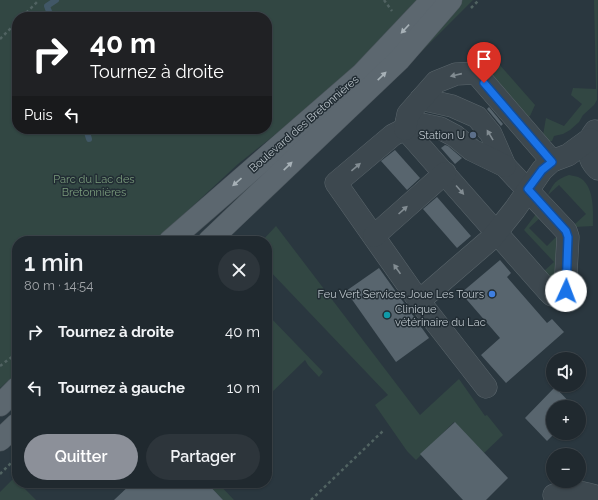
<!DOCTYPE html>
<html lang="fr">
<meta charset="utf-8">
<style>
:root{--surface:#20292f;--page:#2d353b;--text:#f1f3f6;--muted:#a2a6aa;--line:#3d454b;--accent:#8c9099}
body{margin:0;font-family:Raleway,sans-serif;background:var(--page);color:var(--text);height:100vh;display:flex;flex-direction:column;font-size:15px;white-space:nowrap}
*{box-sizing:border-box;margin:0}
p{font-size:13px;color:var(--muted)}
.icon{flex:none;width:22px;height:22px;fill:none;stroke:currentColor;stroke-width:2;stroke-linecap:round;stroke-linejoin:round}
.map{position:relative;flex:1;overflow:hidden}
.panel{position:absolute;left:12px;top:236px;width:260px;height:252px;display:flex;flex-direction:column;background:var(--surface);border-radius:16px;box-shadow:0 1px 3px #0004,0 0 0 1px var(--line)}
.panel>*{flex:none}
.banner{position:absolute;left:12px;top:12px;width:260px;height:122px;border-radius:16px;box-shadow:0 1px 3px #0004,0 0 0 1px var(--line);background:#202124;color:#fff;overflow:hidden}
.fabs{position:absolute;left:546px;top:352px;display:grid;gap:8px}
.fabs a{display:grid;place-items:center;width:40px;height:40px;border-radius:50%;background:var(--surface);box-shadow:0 1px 3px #0004,0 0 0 1px var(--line);font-size:20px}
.pin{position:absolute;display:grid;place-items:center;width:34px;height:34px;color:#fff;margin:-41px -17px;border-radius:50% 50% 50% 0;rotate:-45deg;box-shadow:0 0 4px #0007}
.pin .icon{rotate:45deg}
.me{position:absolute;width:44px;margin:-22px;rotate:2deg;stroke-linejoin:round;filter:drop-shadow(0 0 3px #0008)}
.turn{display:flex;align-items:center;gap:14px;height:84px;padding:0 12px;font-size:18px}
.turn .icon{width:52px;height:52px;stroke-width:2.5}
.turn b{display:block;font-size:28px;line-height:34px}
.then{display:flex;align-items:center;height:38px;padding:0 12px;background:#0003;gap:8px;font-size:15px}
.round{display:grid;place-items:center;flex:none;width:42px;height:42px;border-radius:21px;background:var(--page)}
.headline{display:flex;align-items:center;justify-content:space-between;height:68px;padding:0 12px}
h1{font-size:24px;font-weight:600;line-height:30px}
.primary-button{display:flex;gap:8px;margin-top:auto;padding:8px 12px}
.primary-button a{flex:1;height:46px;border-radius:24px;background:var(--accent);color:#fff;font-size:16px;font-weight:600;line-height:46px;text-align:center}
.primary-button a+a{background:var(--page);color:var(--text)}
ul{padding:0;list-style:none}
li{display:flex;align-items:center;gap:12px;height:56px;padding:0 12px}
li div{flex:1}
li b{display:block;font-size:15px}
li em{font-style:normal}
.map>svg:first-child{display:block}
.green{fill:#324743;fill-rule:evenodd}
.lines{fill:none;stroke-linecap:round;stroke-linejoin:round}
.stream{stroke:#415766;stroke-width:6}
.building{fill:#58656e}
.minor-casing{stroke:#5b666c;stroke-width:23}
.major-casing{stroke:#4a545b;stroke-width:23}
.path{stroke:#516362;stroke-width:2.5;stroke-dasharray:3 3;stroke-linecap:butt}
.minor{stroke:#3d484f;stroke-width:22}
.major{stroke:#5c676f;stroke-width:22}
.oneway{fill:#a7b1b7}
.oneway2{fill:#828c92}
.route-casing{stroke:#114b97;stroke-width:10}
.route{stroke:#1a73e8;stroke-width:7}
.service-dot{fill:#5c6f8a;stroke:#222d34;stroke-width:1.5}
.shop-dot{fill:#3f7fe0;stroke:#222d34;stroke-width:1.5}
.culture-dot{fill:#0f9aa8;stroke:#222d34;stroke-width:1.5}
.labels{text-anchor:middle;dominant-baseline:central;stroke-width:3;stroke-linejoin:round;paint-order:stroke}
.street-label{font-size:11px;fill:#bac3c9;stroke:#222d34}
.poi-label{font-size:11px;fill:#bac3c9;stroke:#222d34;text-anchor:end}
.park-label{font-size:11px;fill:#7b9c7d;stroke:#222d34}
</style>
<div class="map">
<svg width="598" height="500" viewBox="0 0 598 500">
<rect width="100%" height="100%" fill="#2a373f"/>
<g class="green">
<path d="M0,0H418L391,35L286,126L238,164L155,241H17V373L0,388ZM17,17H267V129H17Z"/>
<polygon points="460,0 473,0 417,56 414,53"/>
<polygon points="594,0 598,0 597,100 594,105 583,115 579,122 570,130 563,134 554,136 552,141 549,141 543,135 546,118 564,126 582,104 571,95 573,88 596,89"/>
<polygon points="498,63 535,105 530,116 528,117 487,73"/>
<path d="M569,175C572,176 576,176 578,177C595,184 593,212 593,226L575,227V224L586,214L559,185L548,195C553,183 557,179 569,175Z"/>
<polygon points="536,214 541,217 529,228 547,246 557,236 557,277 551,279 543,272 554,262 524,230"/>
<polygon points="276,226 420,415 459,379 485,416 487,415 503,435 484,453 454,422 416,460 407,451 375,405 388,395 267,268 267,241 262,241"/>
<polygon points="267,314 323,372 319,377 308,365 305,360 267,397"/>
<polygon points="14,478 17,483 19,483 36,500 0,500 0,492"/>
<polygon points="207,483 218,483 234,500 223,500"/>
</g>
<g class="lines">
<g class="stream">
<polyline points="51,17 47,6 56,0"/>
<polyline points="86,129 89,139"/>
</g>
</g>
<g class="building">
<polygon points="489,107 503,124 501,126 487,109"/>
<polygon points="445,145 448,146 462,158 455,164 441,148"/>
<polygon points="395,150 420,178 407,190 381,161"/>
<polygon points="437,197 471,236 457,248 423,209"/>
<polygon points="500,260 511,273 507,277 547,323 552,319 564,332 506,383 481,355 500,338 461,293"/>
<polygon points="379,268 429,338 396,362 346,291"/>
<polygon points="555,387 574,407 553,407 553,433 555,433 547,441 525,418"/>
<polygon points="455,422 508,478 486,500 463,500 420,454"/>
<polygon points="132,483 207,483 223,500 114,500"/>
</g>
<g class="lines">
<defs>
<g id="minor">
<polyline points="421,99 452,106 477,117 491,134 505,166 566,231 568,237 565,291 557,296 552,295 547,290 405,129 393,135 336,183 419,301 486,387"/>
<polyline points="407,121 440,128 455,136 472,150 505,166"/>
<polyline points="405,129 408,114 436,82 456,74 476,73 552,161"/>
<path d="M595,131C585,143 587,159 598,169"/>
<polyline points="374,236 445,173"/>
<polyline points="419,301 492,238 515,209 542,170 552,161 568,155 590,139"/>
<path d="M554,495C568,490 584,492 598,497"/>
</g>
<g id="major">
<polyline points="170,241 362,74 432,0"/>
<polyline points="209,241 399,60 451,0"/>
<polyline points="0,405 17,388"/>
<polyline points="0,440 17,424"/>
</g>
</defs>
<use href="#minor" class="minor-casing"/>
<use href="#major" class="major-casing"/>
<g class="path">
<polyline points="384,0 392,11"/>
<polyline points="471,8 479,0"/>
<polyline points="22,17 39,0"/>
<polyline points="0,39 17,22"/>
<polyline points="0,366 17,353"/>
<polyline points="0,474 17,457"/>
<polyline points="311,500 384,430"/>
</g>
<use href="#minor" class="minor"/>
<use href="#major" class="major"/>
</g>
<defs><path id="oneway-solid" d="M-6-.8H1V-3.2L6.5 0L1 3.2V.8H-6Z"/></defs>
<g class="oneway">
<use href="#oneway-solid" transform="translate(405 29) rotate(133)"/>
<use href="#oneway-solid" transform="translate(382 76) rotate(-44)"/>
<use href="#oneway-solid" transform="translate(288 166) rotate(-44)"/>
<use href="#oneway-solid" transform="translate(237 182) rotate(139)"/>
</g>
<g class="oneway2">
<use href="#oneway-solid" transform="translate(456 75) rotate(167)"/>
<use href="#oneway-solid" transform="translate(490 135) rotate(-121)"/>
<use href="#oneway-solid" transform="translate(356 167) rotate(-40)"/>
<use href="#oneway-solid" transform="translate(460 190) rotate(49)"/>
<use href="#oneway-solid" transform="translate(403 210) rotate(-42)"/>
<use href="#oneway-solid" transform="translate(397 269) rotate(-125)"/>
</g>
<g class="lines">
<defs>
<polyline id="route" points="484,83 552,162 542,170 528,189 566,231 568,237 566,291"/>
</defs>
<use href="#route" class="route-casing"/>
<use href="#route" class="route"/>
</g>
<circle class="service-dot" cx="473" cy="135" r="4"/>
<circle class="shop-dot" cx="492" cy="294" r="4"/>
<circle class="culture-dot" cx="387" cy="315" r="4"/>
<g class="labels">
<g class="street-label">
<text transform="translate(304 124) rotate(-41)">Boulevard des Bretonnières</text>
</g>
<g class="poi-label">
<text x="465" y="135">Station U</text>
<text x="484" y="294">Feu Vert Services Joue Les Tours</text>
<text x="395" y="309" text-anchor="start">Clinique<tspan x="395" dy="13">vétérinaire du Lac</tspan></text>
</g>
<g class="park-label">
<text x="94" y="179">Parc du Lac des<tspan x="94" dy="13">Bretonnières</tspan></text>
</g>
</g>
</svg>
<div class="fabs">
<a><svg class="icon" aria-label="sound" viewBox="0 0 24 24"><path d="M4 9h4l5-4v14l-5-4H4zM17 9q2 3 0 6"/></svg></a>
<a>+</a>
<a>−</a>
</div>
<div class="pin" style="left:484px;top:83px;background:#d93025"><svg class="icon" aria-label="arrive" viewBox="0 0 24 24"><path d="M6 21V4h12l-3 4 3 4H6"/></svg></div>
<svg class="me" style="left:566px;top:291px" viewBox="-20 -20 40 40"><circle r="19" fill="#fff"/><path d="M0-13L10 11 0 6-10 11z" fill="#1a73e8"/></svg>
<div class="banner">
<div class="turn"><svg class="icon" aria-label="right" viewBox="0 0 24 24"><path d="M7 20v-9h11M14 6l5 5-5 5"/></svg><div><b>40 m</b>Tournez à droite</div></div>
<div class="then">Puis<svg class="icon" aria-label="left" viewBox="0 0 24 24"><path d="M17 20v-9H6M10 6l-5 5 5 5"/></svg></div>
</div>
<section class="panel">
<div class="headline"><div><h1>1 min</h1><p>80 m · 14:54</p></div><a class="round"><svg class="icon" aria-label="close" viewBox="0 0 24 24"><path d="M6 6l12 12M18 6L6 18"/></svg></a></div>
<ul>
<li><svg class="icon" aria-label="right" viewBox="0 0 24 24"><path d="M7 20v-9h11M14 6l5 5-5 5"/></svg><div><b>Tournez à droite</b></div><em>40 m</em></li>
<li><svg class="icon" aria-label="left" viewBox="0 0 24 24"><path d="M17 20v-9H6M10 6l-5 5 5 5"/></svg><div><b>Tournez à gauche</b></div><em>10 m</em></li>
</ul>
<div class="primary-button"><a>Quitter</a><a>Partager</a></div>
</section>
</div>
